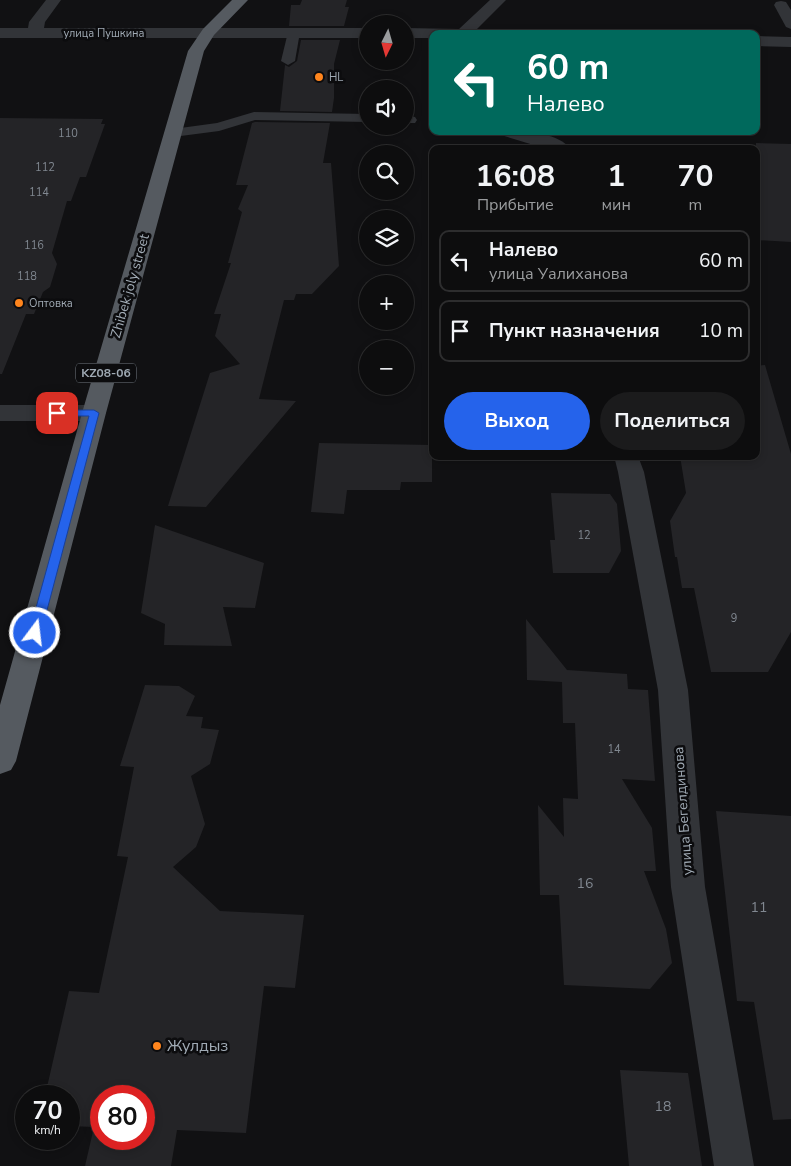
<!DOCTYPE html>
<html lang="ru">
<meta charset="utf-8">
<style>
:root{--surface:#0d0d0e;--page:#1b1b1c;--text:#f1f3f6;--muted:#9a9c9e;--line:#2d2d2e;--accent:#2563eb}
body{margin:0;font-family:"Nunito Sans",sans-serif;background:var(--page);color:var(--text);height:100vh;display:flex;flex-direction:column;font-size:19px;white-space:nowrap}
*{box-sizing:border-box;margin:0}
p{font-size:16px;color:var(--muted)}
.icon{flex:none;width:28px;height:28px;fill:none;stroke:currentColor;stroke-width:2;stroke-linecap:round;stroke-linejoin:round}
.map{position:relative;flex:1;overflow:hidden}
.details{position:absolute;left:429px;top:145px;width:331px;height:315px;display:flex;flex-direction:column;background:var(--surface);border-radius:10px;box-shadow:0 2px 8px #0003,0 0 0 1px var(--line)}
.details>*{flex:none}
.hud{position:absolute;left:429px;top:30px;width:331px;height:105px;border-radius:10px;box-shadow:0 2px 8px #0003,0 0 0 1px var(--line);background:#00695c;color:#fff;overflow:hidden}
.needle{width:32px;rotate:185deg}
.fabs{position:absolute;left:359px;top:15px;display:grid;gap:10px}
.fabs a{display:grid;place-items:center;width:55px;height:55px;border-radius:50%;background:var(--surface);box-shadow:0 2px 8px #0003,0 0 0 1px var(--line);font-size:25px}
.speed{position:absolute;left:15px;top:1085px;display:flex;gap:10px;font-size:25px;font-weight:700;text-align:center}
.speed>*{display:grid;place-content:center;width:65px;height:65px;border-radius:50%;background:var(--surface);box-shadow:0 2px 8px #0003,0 0 0 1px var(--line);line-height:1}
.speed small{font-size:12px;font-weight:400}
.speed .limit{border:8px solid #d22;background:#fff;color:#111}
.pin{position:absolute;display:grid;place-items:center;width:42px;height:42px;color:#fff;margin:-21px;border-radius:10px;box-shadow:0 2px 8px #0006}
.me{position:absolute;width:55px;margin:-28px;rotate:15deg;stroke-linejoin:round;filter:drop-shadow(0 0 4px #0008)}
.turn{display:flex;align-items:center;gap:18px;height:105px;padding:0 15px;font-size:22px}
.turn .icon{width:65px;height:65px;stroke-width:2.5}
.turn b{display:block;font-size:35px;line-height:42px}
.eta{display:flex;justify-content:space-evenly;align-items:center;height:85px;text-align:center}
.eta b{font-size:30px;font-weight:700;line-height:35px}
.action{display:flex;gap:10px;margin-top:auto;padding:10px 15px}
.action a{flex:1;height:58px;border-radius:30px;background:var(--accent);color:#fff;font-size:20px;font-weight:700;line-height:58px;text-align:center}
.action a+a{background:var(--page);color:var(--text)}
ul{padding:0;list-style:none}
li{display:flex;align-items:center;gap:15px;height:62px;margin:0 10px 8px;padding:0 5px;border:2px solid var(--line);border-radius:10px}
li div{flex:1}
li b{display:block;font-size:19px}
li em{font-style:normal}
.map>svg:first-child{display:block}
.building{fill:#242427;fill-rule:evenodd}
.lines{fill:none;stroke-linecap:round;stroke-linejoin:round}
.service{fill:#323438;fill-rule:evenodd}
.minor{fill:#323438;fill-rule:evenodd}
.trunk{fill:#555a60;fill-rule:evenodd}
.route{fill:#2563eb;stroke:#184099}
.poi-dot{fill:#ff851d;stroke:#0c0c0e;stroke-width:2}
.labels{text-anchor:middle;dominant-baseline:central;stroke-width:5;stroke-linejoin:round;paint-order:stroke}
.far-street-label{font-size:11px;fill:#a1abb5;stroke:#0c0c0e}
.far-poi-label{font-size:11px;fill:#a1abb5;stroke:#0c0c0e;text-anchor:start}
.number-label{font-size:11px;fill:#818891}
.shield{fill:#0c0c0e;stroke:#747b83;stroke-width:1}
.shield-label{font-size:12px;font-weight:bold;fill:#a1abb5}
.street-label{font-size:14px;fill:#a1abb5;stroke:#0c0c0e}
.near-number-label{font-size:14px;fill:#818891}
.near-poi-label{font-size:16px;fill:#a1abb5;stroke:#0c0c0e;text-anchor:start}
</style>
<div class="map">
<svg width="791" height="1166" viewBox="0 0 791 1166">
<rect width="100%" height="100%" fill="#111113"/>
<g class="building">
<polygon points="302,0 347,0 345,7 349,7 344,26 289,26 291,5 300,5"/>
<polygon points="301,40 340,40 334,64 334,98 332,112 280,111 285,65 289,67 297,61"/>
<polygon points="0,118 103,119 101,124 105,124 86,177 80,177 71,201 67,201 52,253 57,264 50,287 43,292 34,314 26,314 2,374 0,374"/>
<polygon points="255,122 330,123 323,163 331,163 339,266 312,294 296,294 294,300 284,300 259,399 296,401 206,507 168,506 210,373 240,364 215,336 221,314 214,314 231,263 228,263 242,212 238,209 248,185 236,185 252,123"/>
<polygon points="756,143 791,144 791,242 756,240"/>
<polygon points="765,365 791,454 791,632 768,672 711,672 694,588 682,588 677,557 675,557 670,521 686,493 680,456 756,456 756,366"/>
<polygon points="319,443 432,445 432,482 401,482 400,490 347,490 344,514 311,512"/>
<polygon points="551,493 610,494 617,504 621,551 609,573 553,573 550,540 555,540"/>
<polygon points="155,525 264,563 255,608 223,607 232,646 164,645 165,624 141,613"/>
<polygon points="526,619 567,670 627,674 628,689 648,690 655,781 622,779 652,828 656,871 644,871 666,929 672,963 650,989 564,985 559,895 540,895 538,805 564,837 563,798 578,799 575,723 563,723 562,682 527,680"/>
<path d="M145,685L179,686L195,696L186,716L203,717L201,728L219,730L210,764L191,776L205,824L196,847L173,867L220,911L304,915L295,988L264,986L246,1133L177,1130L171,1166H85L94,1127L69,1126V1096H45L69,991L99,993L128,857L117,856L134,767L120,766ZM101,1096H144V1139H101Z"/>
<polygon points="716,811 791,816 791,1119 773,1120 754,1002 737,1001"/>
<polygon points="620,1070 688,1073 702,1166 629,1166"/>
</g>
<g class="lines">
<g class="service">
<polygon points="294,28 300,32 295,61 288,65 281,61 288,32"/>
<polygon points="254,112 368,114 368,122 255,120 219,131 173,137 168,136 166,133 168,130 173,129 217,123"/>
<polygon points="405,115 415,117 417,120 415,123 405,123"/>
</g>
<g class="minor">
<polygon points="46,0 61,0 45,22 44,28 368,28 368,38 0,38 0,28 28,28 29,22"/>
<polygon points="490,0 506,0 474,32 476,34 432,34 432,38 405,38 405,28 459,29"/>
<polygon points="781,1 786,2 791,10 791,29 786,27 774,5 776,2"/>
<polygon points="756,36 791,37 791,47 756,46"/>
<path d="M498,131C518,131 558,131 570,149H547L501,135Z"/>
<polygon points="0,405 94,405 102,408 106,413 102,418 94,421 0,421"/>
<polygon points="614,456 638,456 644,472 688,690 705,887 754,1166 714,1166 671,887 658,690 618,472"/>
</g>
<polygon class="trunk" points="232,0 248,0 214,35 204,51 106,413 16,761 11,770 0,774 0,705 82,413 188,51 203,29"/>
</g>
<polygon class="route" points="57,410 94,410 99,413 41,633 35,637 29,633 89,416 53,416 52,413"/>
<g class="poi-dot">
<circle cx="319" cy="77" r="5"/>
<circle cx="19" cy="303" r="5"/>
<circle cx="157" cy="1046" r="5"/>
</g>
<g class="labels">
<g class="far-street-label">
<text x="104" y="33">улица Пушкина</text>
</g>
<g class="far-poi-label">
<text x="329" y="77">HL</text>
<text x="29" y="303">Оптовка</text>
</g>
<g class="number-label">
<text x="68" y="133">110</text>
<text x="45" y="167">112</text>
<text x="39" y="192">114</text>
<text x="34" y="245">116</text>
<text x="27" y="276">118</text>
<text x="584" y="535">12</text>
<text x="734" y="618">9</text>
<text x="614" y="749">14</text>
</g>
<rect class="shield" x="76" y="363.5" width="60" height="19" rx="4"/>
<g class="shield-label">
<text x="106" y="373">KZ08-06</text>
</g>
<g class="street-label">
<text transform="translate(130 286) rotate(-74)">Zhibek joly street</text>
<text transform="translate(683 811) rotate(-94)">улица Бегелдинова</text>
</g>
<g class="near-number-label">
<text x="585" y="883">16</text>
<text x="759" y="907">11</text>
<text x="663" y="1106">18</text>
</g>
<g class="near-poi-label">
<text x="167" y="1046">Жулдыз</text>
</g>
</g>
</svg>
<div class="fabs">
<a><svg class="needle" viewBox="-14 -14 28 28"><path d="M0-13l5 13h-10z" fill="#e53935"/><path d="M0 13l5-13h-10z" fill="#9a9c9e"/></svg></a>
<a><svg class="icon" aria-label="sound" viewBox="0 0 24 24"><path d="M4 9h4l5-4v14l-5-4H4zM17 9q2 3 0 6"/></svg></a>
<a><svg class="icon" aria-label="search" viewBox="0 0 24 24"><circle cx="10" cy="10" r="6"/><path d="M15 15l6 6"/></svg></a>
<a><svg class="icon" aria-label="layers" viewBox="0 0 24 24"><path d="M12 4l9 5-9 5-9-5zM3 14l9 5 9-5"/></svg></a>
<a>+</a>
<a>−</a>
</div>
<div class="speed"><div>70<small>km/h</small></div><div class="limit">80</div></div>
<div class="pin" style="left:57px;top:413px;background:#d93025"><svg class="icon" aria-label="arrive" viewBox="0 0 24 24"><path d="M6 21V4h12l-3 4 3 4H6"/></svg></div>
<svg class="me" style="left:35px;top:633px" viewBox="-20 -20 40 40"><circle r="17" fill="#2563eb" stroke="#fff" stroke-width="3"/><path d="M0-11L8 9 0 5-8 9z" fill="#fff"/></svg>
<div class="hud">
<div class="turn"><svg class="icon" aria-label="left" viewBox="0 0 24 24"><path d="M17 20v-9H6M10 6l-5 5 5 5"/></svg><div><b>60 m</b>Налево</div></div>
</div>
<section class="details">
<div class="eta">
<div><b>16:08</b><p>Прибытие</p></div>
<div><b>1</b><p>мин</p></div>
<div><b>70</b><p>m</p></div>
</div>
<ul>
<li><svg class="icon" aria-label="left" viewBox="0 0 24 24"><path d="M17 20v-9H6M10 6l-5 5 5 5"/></svg><div><b>Налево</b><p>улица Уалиханова</p></div><em>60 m</em></li>
<li><svg class="icon" aria-label="arrive" viewBox="0 0 24 24"><path d="M6 21V4h12l-3 4 3 4H6"/></svg><div><b>Пункт назначения</b></div><em>10 m</em></li>
</ul>
<div class="action"><a>Выход</a><a>Поделиться</a></div>
</section>
</div>
